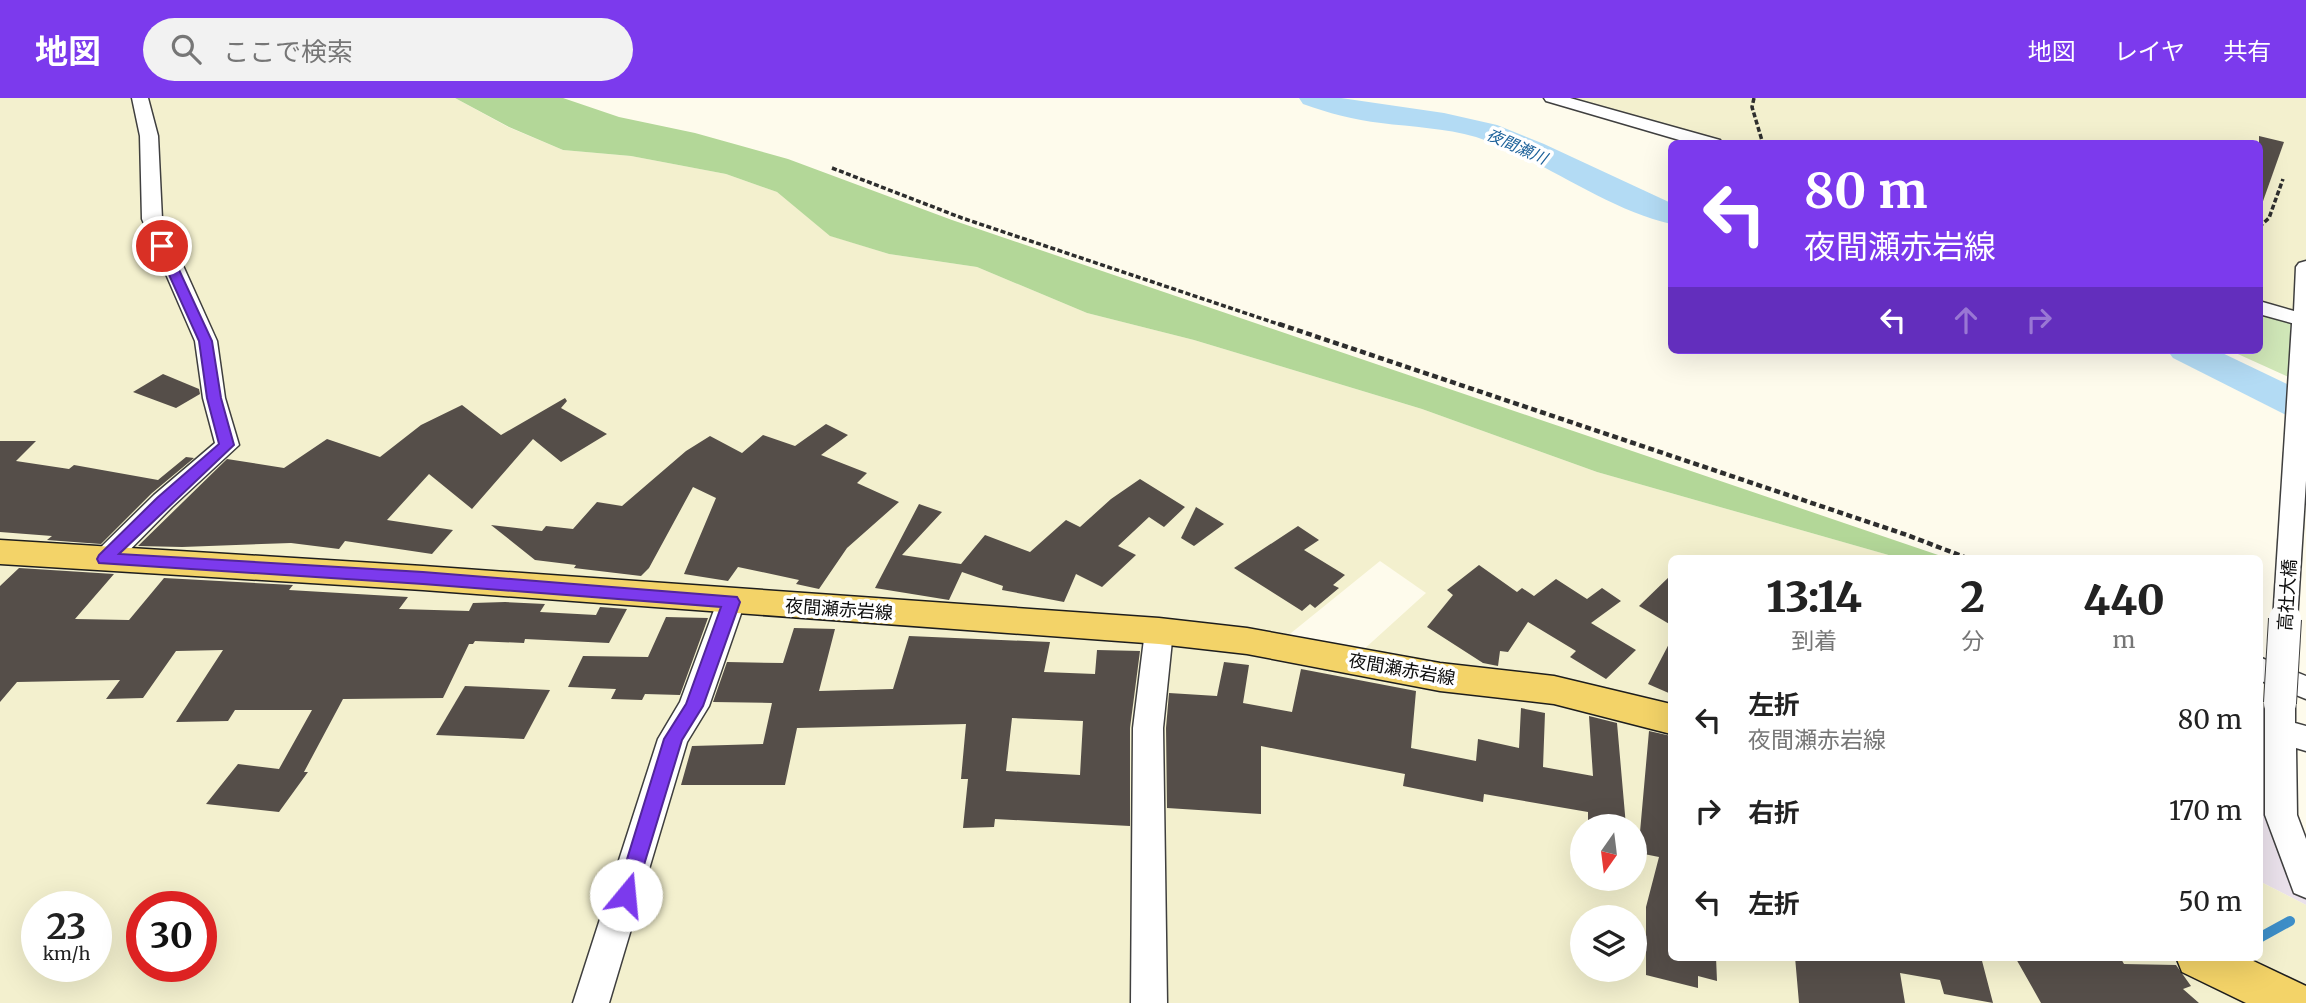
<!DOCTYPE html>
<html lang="ja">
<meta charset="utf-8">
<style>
:root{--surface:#fff;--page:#f2f2f2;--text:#222;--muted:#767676;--accent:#7c3aed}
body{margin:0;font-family:Merriweather,"Noto Sans JP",serif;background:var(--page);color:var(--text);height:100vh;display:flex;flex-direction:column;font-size:26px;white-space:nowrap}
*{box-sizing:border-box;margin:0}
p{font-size:23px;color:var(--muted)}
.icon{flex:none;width:38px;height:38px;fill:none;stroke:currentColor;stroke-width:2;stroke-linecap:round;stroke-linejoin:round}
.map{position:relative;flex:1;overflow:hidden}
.side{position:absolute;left:1668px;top:457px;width:595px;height:406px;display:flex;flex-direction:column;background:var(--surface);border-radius:10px;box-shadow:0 7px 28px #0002}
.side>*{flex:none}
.banner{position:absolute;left:1668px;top:42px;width:595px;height:214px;border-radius:10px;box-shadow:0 7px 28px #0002;background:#7c3aed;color:#fff;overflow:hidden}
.needle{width:46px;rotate:194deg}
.fabs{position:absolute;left:1570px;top:716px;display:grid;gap:14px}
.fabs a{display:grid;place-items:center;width:77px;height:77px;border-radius:50%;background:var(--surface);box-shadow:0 7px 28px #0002;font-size:35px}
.speed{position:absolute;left:21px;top:793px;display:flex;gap:14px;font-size:35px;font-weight:700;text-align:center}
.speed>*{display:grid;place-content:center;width:91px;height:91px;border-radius:50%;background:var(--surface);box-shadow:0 7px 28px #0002;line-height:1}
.speed small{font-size:18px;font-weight:400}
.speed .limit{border:10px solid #d22;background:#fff;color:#111}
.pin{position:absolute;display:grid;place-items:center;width:60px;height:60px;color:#fff;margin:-30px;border:4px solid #fff;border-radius:50%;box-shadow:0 2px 7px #0007}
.me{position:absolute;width:77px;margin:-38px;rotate:17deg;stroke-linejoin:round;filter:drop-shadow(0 0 5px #0008)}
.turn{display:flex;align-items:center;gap:24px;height:147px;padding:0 21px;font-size:32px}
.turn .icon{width:91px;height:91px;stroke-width:2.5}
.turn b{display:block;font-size:49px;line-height:60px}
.lanes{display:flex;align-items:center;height:66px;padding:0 21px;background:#0003;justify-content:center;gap:35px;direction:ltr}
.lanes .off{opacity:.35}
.eta{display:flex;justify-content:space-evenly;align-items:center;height:119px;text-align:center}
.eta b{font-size:42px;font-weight:800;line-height:49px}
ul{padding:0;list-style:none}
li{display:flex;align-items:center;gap:21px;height:91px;padding:0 21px}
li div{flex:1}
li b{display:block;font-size:26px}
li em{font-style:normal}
header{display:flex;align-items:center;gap:42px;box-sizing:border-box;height:98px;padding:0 35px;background:var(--accent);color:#fff}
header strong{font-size:33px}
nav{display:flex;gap:38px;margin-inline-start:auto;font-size:24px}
.search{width:490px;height:63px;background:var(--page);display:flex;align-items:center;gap:18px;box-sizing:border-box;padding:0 24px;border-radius:38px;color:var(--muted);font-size:26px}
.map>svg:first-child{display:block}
.industrial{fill:#eae1eb}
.farmland{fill:#f3f0ce;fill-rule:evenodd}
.green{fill:#d0e7b8}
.forest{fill:#b3d798}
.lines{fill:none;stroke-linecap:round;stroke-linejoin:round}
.stream{stroke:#3d8ec8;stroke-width:10}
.river{fill:#b3dbf4;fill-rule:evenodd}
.building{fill:#554e49;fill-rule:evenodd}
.minor-casing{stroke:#3f3f3f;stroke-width:3}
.major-casing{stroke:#1d1d1d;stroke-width:3}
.path-far1{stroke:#2e2e2e;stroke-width:3.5;stroke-dasharray:5 2.5;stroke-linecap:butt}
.path{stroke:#2e2e2e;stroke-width:4.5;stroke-dasharray:6 3.5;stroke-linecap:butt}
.minor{fill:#fff;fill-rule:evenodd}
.major{fill:#f3d368;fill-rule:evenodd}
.minor-bridge-far2-casing{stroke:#3f3f3f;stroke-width:20;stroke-linecap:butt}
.minor-bridge-far1-casing{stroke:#3f3f3f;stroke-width:27;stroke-linecap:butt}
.minor-bridge-casing{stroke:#3f3f3f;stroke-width:34;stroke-linecap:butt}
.minor-bridge-far2{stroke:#fff;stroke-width:18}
.minor-bridge-far1{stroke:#fff;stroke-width:24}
.minor-bridge{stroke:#fff;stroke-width:32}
.route{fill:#7c3aed;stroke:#51269a;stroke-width:2}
.labels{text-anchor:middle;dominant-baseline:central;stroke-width:7;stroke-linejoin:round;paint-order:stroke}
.far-water-label{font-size:16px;font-style:italic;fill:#1b6099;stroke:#fff}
.street-label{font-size:18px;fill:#0c0c0c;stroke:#fff}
</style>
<header>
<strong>地図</strong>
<div class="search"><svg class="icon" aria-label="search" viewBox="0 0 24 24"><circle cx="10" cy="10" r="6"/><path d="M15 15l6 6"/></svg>ここで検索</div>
<nav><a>地図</a><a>レイヤ</a><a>共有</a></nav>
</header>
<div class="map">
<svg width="2306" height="905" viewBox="0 0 2306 905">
<rect width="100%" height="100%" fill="#fefbec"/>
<polygon class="industrial" points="2280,605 2306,785 2306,807 2259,783 2259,611"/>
<g class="farmland">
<path d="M0,0H455L508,29L563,52L631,58L726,76L777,94L831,138L889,156L977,169L1087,215L1194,242L1422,311L1597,374L1899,460H1671V859H2259V783L2306,807V905H0ZM1380,463L1426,495L1352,562L1275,548ZM1582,728H1634V780H1582ZM37,808H96V868H37ZM142,808H201V868H142ZM1582,819H1634V872H1582Z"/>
<polygon points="1552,0 2306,0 2306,223 2259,209 2259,46 1714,45"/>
</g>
<polygon class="green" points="2259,209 2306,223 2306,287 2229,252 2259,252"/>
<polygon class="forest" points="455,0 563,0 619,19 695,35 788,61 952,122 1947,460 1899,460 1597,374 1422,311 1194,242 1087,215 977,169 889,156 830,138 777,94 726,76 631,58 563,52 509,29"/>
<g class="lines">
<polyline class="stream" points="2259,840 2290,823"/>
<g class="river">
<path d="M1299,0H1341L1444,15L1497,27L1544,46L1671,105V126C1604,111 1543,61 1476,39C1445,30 1412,29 1381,25C1354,22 1328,15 1303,6Z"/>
<polygon points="2167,252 2216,252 2306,295 2306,323 2292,320 2173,260"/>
</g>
</g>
<g class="building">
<polygon points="2259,38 2284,44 2262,106 2259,106"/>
<polygon points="163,276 199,291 200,296 176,310 133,294"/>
<polygon points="565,300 567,303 561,310 607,336 561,364 533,341 472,411 429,376 387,422 453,432 432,456 345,443 339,451 291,445 182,449 138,448 227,361 284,370 327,341 380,359 421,327 462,307 501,337"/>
<polygon points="826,326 848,337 821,357 867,375 857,385 899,404 847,450 819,491 796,486 799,482 738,469 728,483 684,476 716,400 693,389 649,470 641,478 574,470 576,467 535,462 491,427 542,433 546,428 573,431 597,404 622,408 686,353 710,338 742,355 763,337 795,348"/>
<polygon points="0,343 36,343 16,363 69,371 74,367 158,382 186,359 194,360 152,395 101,446 47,442 52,438 0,434"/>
<polygon points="1140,381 1185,409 1164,429 1149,419 1118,448 1136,457 1102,489 1076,476 1064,504 1002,492 1003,488 962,474 949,502 875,490 919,406 942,414 902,457 961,466 985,437 1030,454 1066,422 1080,429 1111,401"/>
<polygon points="1196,409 1224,426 1194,448 1181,440"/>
<polygon points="1298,428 1319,442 1304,452 1345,477 1333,487 1339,490 1315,510 1310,506 1302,513 1234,470"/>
<polygon points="1479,467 1517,494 1522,490 1534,498 1556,481 1587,501 1602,490 1621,503 1591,525 1636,552 1606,581 1570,559 1576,553 1528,524 1508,554 1500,553 1498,568 1483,565 1427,529 1453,497 1447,492"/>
<polygon points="19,470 114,476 75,521 129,522 164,480 293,487 289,492 408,499 399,511 469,513 473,505 505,504 545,506 540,514 596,517 600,509 627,511 609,545 525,541 524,545 475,543 473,546 469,546 443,600 343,601 304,674 308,674 279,714 206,706 238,666 279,671 312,612 235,612 228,623 176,624 223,552 176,553 143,600 106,601 120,582 17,584 0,604 0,488"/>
<polygon points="1671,477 1671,527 1639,508"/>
<polygon points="666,519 708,520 680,597 645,596 642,602 611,601 616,591 568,589 583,558 648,559"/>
<path d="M794,530L835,531L819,593L893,591L909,538L1050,544L1044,574L1095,576L1097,552L1140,553L1130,630V728L995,721L994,729L963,730L968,681H961L966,626L797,630L785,687H681L692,648L763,646L772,605L713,604L727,564L783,565ZM1012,620L1083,623L1080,677L1006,673Z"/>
<polygon points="1671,542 1671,596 1648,586"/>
<polygon points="1224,564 1249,567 1243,605 1292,614 1301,571 1416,593 1411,650 1476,663 1478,641 1519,650 1521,610 1545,615 1543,669 1593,678 1589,618 1617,625 1626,728 1588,724 1588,714 1484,696 1483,704 1403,688 1405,676 1261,648 1261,716 1167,710 1166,630 1169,595 1217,598"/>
<polygon points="465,588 550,592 524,641 436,637"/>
<polygon points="1649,633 1671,638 1671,859 1716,859 1717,883 1698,878 1698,890 1646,877 1646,809 1659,759 1634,754 1634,734 1640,734"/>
<polygon points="1795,859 1981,859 1993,905 1944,896 1940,882 1900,875 1905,905 1799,905"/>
<polygon points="2015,859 2120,859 2124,866 2176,867 2191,888 2183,891 2199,905 2041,905"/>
</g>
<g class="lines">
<defs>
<g id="minor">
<polygon points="132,0 148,0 158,38 162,121 217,243 225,300 239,347 172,409 114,468 105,470 96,468 92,461 96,454 154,397 215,345 203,300 195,243 142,121 140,38"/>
<polygon points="1544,0 1570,0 1720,42 1722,46 1693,46 1546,3"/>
<polygon points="2306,163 2306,229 2259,216 2259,203 2294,213 2296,169 2299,165"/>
<polygon points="731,494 741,497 745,504 709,608 687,644 609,905 573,905 658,641 680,604 717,504 721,497"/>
<polygon points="1159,523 1169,526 1173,533 1163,630 1167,905 1131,905 1133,630 1145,533 1149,526"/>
<polygon points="2259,559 2306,578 2306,601 2259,582"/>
<polygon points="2280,593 2290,597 2295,605 2295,625 2306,628 2306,653 2296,650 2297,717 2306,741 2306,800 2294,795 2265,717 2265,605 2270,597"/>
</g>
<g id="major">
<polygon points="0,442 423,468 1159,520 1247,530 1440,565 1554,578 1671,606 1671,636 1554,606 1440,593 1247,556 1159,546 423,492 0,466"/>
<polygon points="2176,859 2245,859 2306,888 2306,905 2246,905 2182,874"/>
</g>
</defs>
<use href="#minor" class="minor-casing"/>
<use href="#major" class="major-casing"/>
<g class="path-far1">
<polyline points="1754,0 1752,9 1763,46"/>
<polyline points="832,70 962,120 1284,228"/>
<polyline points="2259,129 2269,120 2283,81"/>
</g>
<polyline class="path" points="1279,226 1907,437 1967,460"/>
<use href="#minor" class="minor"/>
<use href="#major" class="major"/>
<defs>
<polyline id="minor-bridge-far2" points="2304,228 2304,222"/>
<polyline id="minor-bridge-far1" points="2285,523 2304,226"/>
<polyline id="minor-bridge" points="2280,605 2285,521"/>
</defs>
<use href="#minor-bridge-far2" class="minor-bridge-far2-casing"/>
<use href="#minor-bridge-far1" class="minor-bridge-far1-casing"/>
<use href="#minor-bridge" class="minor-bridge-casing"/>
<use href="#minor-bridge-far2" class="minor-bridge-far2"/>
<use href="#minor-bridge-far1" class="minor-bridge-far1"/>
<use href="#minor-bridge" class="minor-bridge"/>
</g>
<polygon class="route" points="162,144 168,148 212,243 221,300 234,347 119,456 423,474 737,499 740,504 703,608 682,642 633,803 626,806 619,803 616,797 664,641 686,606 721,509 423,486 99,465 97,461 99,457 157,400 219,346 207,300 199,243 156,148"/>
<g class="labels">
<g class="far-water-label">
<text transform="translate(1517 48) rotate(24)">夜間瀬川</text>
</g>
<g class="street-label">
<text transform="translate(2287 497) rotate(-86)">高社大橋</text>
<text transform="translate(839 511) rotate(4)">夜間瀬赤岩線</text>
<text transform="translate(1402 571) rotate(10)">夜間瀬赤岩線</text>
</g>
</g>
</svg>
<div class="fabs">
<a><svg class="needle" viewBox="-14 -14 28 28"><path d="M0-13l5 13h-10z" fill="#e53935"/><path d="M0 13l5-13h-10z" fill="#767676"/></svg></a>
<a><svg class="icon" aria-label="layers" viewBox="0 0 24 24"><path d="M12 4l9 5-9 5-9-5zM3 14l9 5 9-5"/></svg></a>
</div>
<div class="speed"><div>23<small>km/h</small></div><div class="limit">30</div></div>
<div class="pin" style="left:162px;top:148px;background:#d93025"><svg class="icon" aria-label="arrive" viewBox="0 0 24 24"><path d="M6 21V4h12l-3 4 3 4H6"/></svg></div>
<svg class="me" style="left:626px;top:797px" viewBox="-20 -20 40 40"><circle r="19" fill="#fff"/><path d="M0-13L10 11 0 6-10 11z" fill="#7c3aed"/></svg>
<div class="banner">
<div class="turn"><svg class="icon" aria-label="left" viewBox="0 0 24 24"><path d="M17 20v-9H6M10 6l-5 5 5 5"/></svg><div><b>80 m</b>夜間瀬赤岩線</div></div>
<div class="lanes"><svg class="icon" aria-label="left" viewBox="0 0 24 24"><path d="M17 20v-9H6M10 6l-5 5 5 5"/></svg><svg class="icon off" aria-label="ahead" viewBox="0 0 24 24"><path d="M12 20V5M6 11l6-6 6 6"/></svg><svg class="icon off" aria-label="right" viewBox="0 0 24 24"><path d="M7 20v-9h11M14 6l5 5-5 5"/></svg></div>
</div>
<section class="side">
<div class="eta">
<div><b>13:14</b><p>到着</p></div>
<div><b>2</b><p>分</p></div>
<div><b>440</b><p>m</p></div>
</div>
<ul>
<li><svg class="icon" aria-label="left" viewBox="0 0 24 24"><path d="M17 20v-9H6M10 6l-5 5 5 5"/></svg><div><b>左折</b><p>夜間瀬赤岩線</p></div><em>80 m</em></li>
<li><svg class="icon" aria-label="right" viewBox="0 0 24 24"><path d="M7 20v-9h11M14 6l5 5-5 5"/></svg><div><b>右折</b></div><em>170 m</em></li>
<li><svg class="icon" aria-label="left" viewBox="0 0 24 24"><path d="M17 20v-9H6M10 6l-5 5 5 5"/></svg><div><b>左折</b></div><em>50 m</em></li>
</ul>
</section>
</div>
